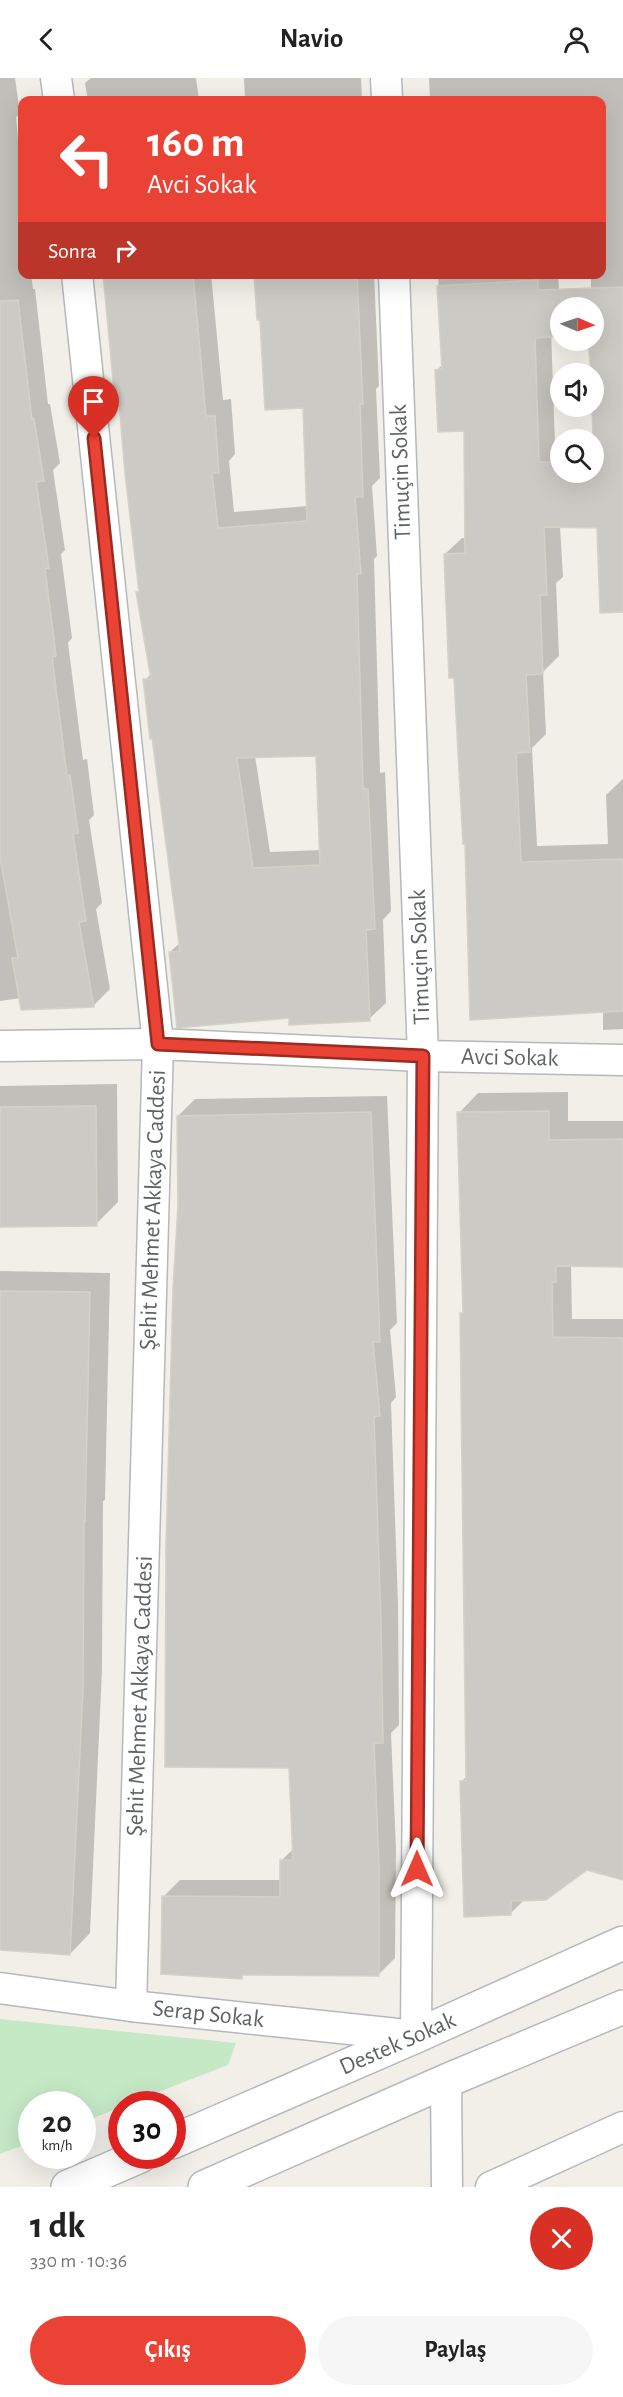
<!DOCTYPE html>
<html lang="tr">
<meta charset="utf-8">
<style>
:root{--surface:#fff;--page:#f6f6f6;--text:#222;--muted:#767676;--accent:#ea4335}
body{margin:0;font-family:"Alegreya Sans",sans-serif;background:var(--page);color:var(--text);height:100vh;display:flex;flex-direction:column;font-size:22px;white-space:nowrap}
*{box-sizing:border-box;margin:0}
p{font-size:20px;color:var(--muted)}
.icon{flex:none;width:33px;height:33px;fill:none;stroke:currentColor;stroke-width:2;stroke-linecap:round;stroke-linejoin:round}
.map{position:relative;height:2109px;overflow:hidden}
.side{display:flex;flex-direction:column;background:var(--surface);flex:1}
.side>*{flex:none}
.hud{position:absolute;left:18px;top:18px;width:588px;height:183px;border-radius:12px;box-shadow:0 6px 24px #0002;background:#ea4335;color:#fff;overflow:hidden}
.needle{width:39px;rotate:92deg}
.controls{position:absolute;left:550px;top:219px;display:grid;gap:12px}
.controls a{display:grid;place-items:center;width:54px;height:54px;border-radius:50%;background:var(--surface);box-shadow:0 6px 24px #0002;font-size:30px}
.speed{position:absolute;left:18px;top:2013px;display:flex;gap:12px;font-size:30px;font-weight:700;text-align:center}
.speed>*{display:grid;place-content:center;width:78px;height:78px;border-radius:50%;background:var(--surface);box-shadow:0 6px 24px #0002;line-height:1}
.speed small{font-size:15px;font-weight:400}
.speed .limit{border:9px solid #d22;background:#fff;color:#111}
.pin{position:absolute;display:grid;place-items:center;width:51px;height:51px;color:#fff;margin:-62px -26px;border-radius:50% 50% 50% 0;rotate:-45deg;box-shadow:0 0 6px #0007}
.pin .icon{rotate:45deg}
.me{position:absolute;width:66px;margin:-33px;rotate:0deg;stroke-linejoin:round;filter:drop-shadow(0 0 4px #0008)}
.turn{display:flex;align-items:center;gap:21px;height:126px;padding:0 30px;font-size:27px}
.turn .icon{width:78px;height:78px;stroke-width:2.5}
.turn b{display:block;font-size:42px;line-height:51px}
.then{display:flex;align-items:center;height:57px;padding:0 30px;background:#0003;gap:12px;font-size:22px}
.round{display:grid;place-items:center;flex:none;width:63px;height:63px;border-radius:32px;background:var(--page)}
.overview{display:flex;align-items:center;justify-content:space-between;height:102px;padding:0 30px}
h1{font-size:36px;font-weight:700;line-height:45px}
.button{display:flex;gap:12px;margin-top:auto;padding:12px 30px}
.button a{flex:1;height:69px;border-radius:36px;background:var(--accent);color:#fff;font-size:24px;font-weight:700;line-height:69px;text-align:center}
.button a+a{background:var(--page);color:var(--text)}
header{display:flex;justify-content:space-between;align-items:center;height:78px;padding:0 30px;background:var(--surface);font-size:27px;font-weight:700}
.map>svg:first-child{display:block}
.green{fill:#c5e8c5}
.shadow{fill:#0003;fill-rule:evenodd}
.building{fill:#cccac5;stroke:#d6d1c6;stroke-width:1.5;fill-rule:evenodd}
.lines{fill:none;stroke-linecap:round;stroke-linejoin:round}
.minor-casing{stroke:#b5b8bc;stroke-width:33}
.tertiary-casing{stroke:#b5b8bc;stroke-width:36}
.minor{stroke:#fff;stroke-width:30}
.tertiary{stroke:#fff;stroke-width:33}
.route-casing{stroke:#982c22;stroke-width:15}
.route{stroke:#ea4335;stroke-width:10}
.labels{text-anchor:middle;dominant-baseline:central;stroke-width:4.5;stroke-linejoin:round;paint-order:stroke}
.street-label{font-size:24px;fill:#5f6368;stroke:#fff}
</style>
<header><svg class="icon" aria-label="back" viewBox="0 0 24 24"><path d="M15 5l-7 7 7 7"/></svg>Navio<svg class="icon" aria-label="person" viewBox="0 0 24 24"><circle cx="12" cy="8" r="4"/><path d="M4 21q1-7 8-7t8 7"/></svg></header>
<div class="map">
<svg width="623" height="2109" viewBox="0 0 623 2109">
<rect width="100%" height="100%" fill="#f1efe8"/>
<polygon class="green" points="0,1941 236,1965 228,1987 127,2026 122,2026 121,2029 83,2044 82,2026 32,2026 31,2064 0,2076"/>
<g class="shadow">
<polygon points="0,0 15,0 20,36 16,39 22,105 22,196 31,196 33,211 35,211 48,326 50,326 60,385 53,392 65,472 61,476 72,560 68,565 83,682 87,681 94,737 89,742 102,825 96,831 110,911 94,927 21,920 0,923"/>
<polygon points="91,0 196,0 199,22 88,22 85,5"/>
<polygon points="244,0 361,0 362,22 245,22"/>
<polygon points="429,0 623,0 623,508 598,448 560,448 563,499 556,505 559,578 543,594 546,656 532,670 537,768 608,766 606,717 623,701 623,951 603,952 603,932 466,765 456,598 445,476 462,460 467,460 466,351 437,292 443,286 438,196 558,196 561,241 551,251 555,367 561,368 561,394 594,394 594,230 591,230 591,196 602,196 602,22 430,22"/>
<path d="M105,196H211L223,322L231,321L235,376L229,383L234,434L308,428L304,328L261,240L256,196H374L379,308L376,311L380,400L372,408L377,478L374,481L380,695L385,694L391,833L383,842L386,925L369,941L290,938L170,874L181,864L145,602L152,595L138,514L140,512L120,311ZM318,676L321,772L270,774L255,678Z"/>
<polygon points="117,1006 118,1124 96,1146 0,1147 0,1008"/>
<polygon points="568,1014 568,1043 623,1043 623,1187 571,1187 572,1241 623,1241 623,1798 586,1791 525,1821 510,1836 461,1704 467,1698 462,1236 465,1233 459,1035 478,1015"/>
<polygon points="387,1018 397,1245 390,1252 396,1319 391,1325 398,1526 399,1647 391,1655 396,1771 395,1880 378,1897 245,1896 241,1899 163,1819 180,1802 281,1802 281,1783 294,1770 291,1688 180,1127 178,1038 195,1021"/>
<polygon points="0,1193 110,1195 105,1422 103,1423 102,1591 90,1855 70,1876 0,1871"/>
</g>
<g class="building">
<path d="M103,196H193L206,338H215L219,395H212L218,450L307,443L303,330L265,332L260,242H257L254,196H357L363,326H360L363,419H355L361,496H357L363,711H368L375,851L366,852L370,943L289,947V940L177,950L169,874L180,873L152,660L150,661L143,601H151L136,514H139L125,396L118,312L114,313ZM316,678L320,787L253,790L237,680Z"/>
<path d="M538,202V212L623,209V534L600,535L597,450L544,449L547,517H540L543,596L526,597L530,674L516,675L521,784L623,781V933L470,942L465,766H463L454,600H449L444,476L465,475L464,353L438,354L435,292L442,291L437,208ZM561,230H594V262H588L591,296H594V328H592L594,394H561V384H539L535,260L561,258Z"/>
<polygon points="18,222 32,342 34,341 44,403 36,404 49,490 45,491 56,578 52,579 67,698 70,697 78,755 73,756 86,843 79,844 94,929 21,932 12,880 18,880 0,779 0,223"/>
<polygon points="96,1028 97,1148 0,1149 0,1029"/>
<polygon points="549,1033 549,1062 623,1061 623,1189 556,1188 556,1204 552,1204 553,1259 623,1260 623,1802 587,1792 546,1822 511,1823 511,1837 464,1839 460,1703 466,1703 460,1235 463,1235 457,1034"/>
<polygon points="371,1034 380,1264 373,1264 380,1338 374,1339 381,1544 383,1665 374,1665 379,1789 379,1898 242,1897 242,1901 161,1896 162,1818 280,1819 280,1782 293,1782 289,1690 165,1689 166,1468 173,1210 178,1127 177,1038"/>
<polygon points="0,1213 90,1214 85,1443 84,1443 83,1612 70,1877 0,1872"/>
</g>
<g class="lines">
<defs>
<g id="minor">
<polyline points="56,0 59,22"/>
<polyline points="386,0 387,22"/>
<polyline points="77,196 158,966 131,1928"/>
<path id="s1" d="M0,968L158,966L423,978L623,982"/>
<path id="s2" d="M0,1910L131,1928L416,1958L423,978L394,196"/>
<polyline points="446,2003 447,2109"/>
<polyline points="491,2109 623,2049"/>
</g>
<g id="tertiary">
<path id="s3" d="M172,2064L416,1958L623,1865"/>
<polyline points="68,2109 140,2078"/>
<polyline points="205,2109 446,2003 623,1929"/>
</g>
</defs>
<use href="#minor" class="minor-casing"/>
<use href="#tertiary" class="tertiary-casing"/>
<use href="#minor" class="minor"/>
<use href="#tertiary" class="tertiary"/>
</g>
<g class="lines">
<defs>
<polyline id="route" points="94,360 158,966 423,978 417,1791"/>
</defs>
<use href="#route" class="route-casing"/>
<use href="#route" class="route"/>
</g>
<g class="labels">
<g class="street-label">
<text transform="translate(401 394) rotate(-92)">Timuçin Sokak</text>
<text transform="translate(420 879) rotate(-92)">Timuçin Sokak</text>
<text stroke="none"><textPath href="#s1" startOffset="510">Avci Sokak</textPath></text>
<text transform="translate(153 1132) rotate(-88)">Şehit Mehmet Akkaya Caddesi</text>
<text transform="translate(140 1618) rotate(-88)">Şehit Mehmet Akkaya Caddesi</text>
<text stroke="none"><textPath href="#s2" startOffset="210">Serap Sokak</textPath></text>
<text stroke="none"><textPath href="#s3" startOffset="246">Destek Sokak</textPath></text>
</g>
</g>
</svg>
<div class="controls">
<a><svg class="needle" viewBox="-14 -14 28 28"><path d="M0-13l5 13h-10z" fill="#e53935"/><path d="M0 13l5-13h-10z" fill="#767676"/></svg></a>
<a><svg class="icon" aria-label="sound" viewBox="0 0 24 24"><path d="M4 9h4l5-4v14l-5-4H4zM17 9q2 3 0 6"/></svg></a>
<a><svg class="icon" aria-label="search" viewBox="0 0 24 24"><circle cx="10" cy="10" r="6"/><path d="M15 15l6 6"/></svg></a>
</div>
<div class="speed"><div>20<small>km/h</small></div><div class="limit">30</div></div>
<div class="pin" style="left:94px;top:360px;background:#d93025"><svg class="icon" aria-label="arrive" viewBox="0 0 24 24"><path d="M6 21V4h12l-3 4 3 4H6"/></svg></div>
<svg class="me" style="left:417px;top:1791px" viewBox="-20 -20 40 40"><path d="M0-17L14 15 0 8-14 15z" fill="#ea4335" stroke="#fff" stroke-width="4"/></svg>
<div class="hud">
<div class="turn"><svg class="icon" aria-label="left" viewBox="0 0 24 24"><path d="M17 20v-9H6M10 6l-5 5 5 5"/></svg><div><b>160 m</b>Avci Sokak</div></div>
<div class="then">Sonra<svg class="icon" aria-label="right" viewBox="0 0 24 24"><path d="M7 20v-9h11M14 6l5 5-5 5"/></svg></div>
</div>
</div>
<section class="side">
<div class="overview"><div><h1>1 dk</h1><p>330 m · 10:36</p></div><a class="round" style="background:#d93025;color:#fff"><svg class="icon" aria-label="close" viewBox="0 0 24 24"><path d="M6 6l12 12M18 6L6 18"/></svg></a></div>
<div class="button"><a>Çıkış</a><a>Paylaş</a></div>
</section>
